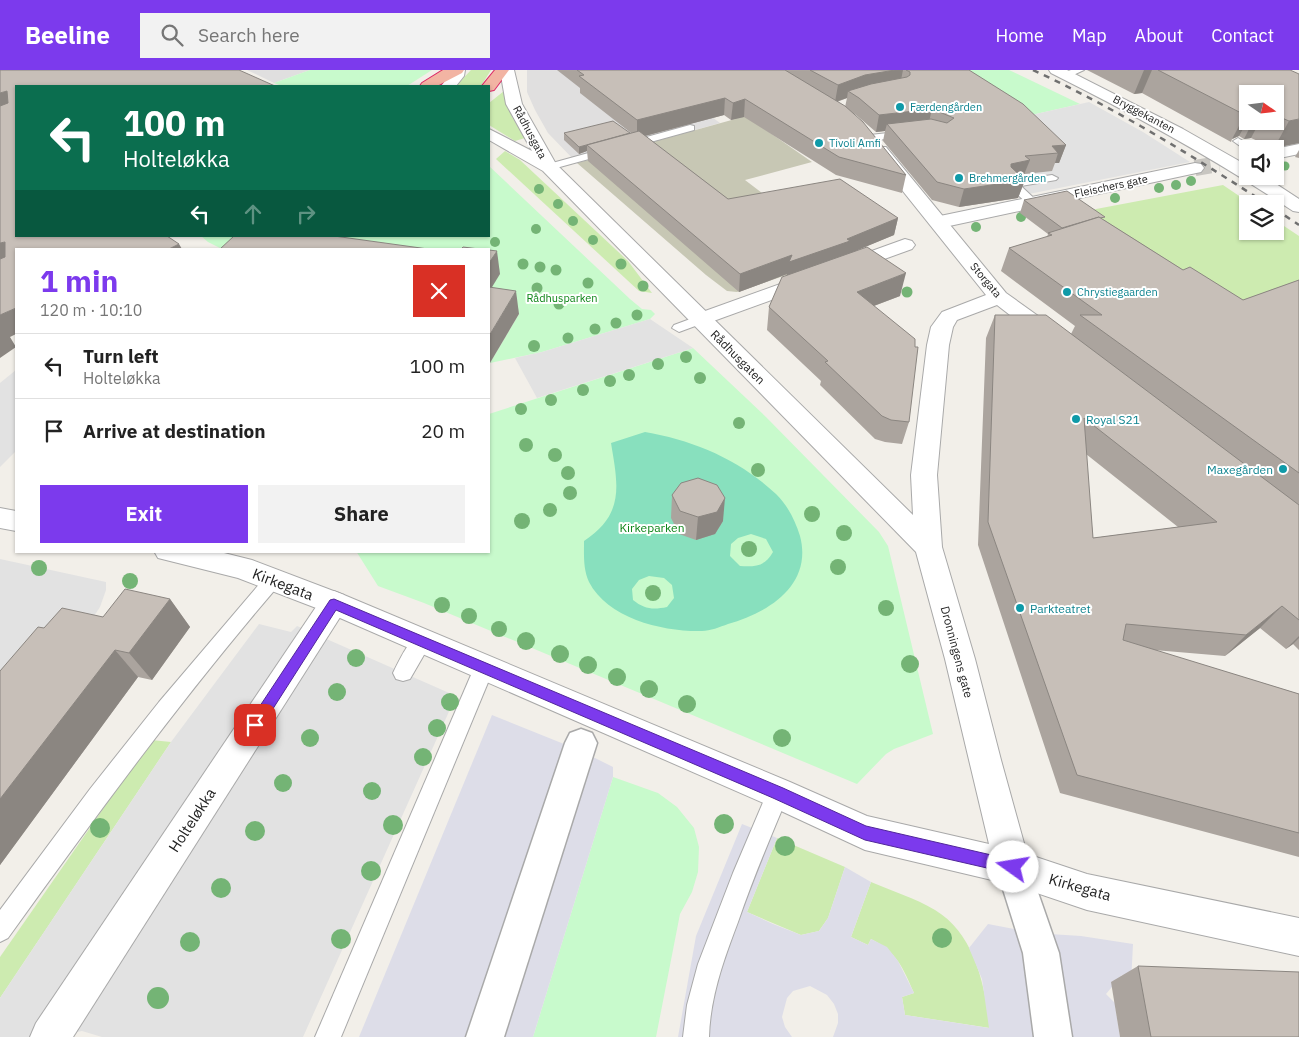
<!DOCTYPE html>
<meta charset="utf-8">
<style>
:root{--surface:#fff;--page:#f2f2f2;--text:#222;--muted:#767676;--line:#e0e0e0;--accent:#7c3aed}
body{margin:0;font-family:"IBM Plex Sans",sans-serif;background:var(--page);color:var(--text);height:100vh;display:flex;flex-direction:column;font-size:19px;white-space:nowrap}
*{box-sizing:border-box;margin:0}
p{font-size:16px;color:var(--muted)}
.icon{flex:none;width:28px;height:28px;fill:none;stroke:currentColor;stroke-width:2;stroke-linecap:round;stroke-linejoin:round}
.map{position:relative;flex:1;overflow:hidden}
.drawer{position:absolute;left:15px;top:178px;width:475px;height:305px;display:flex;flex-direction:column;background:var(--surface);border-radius:0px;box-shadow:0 1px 4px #0004}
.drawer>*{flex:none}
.guide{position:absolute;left:15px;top:15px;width:475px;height:152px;border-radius:0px;box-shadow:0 1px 4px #0004;background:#0b6e4f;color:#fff;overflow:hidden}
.needle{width:32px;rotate:104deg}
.fabs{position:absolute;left:1239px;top:15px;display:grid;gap:10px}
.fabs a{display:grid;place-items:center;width:45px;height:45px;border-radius:0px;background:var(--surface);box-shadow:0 1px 4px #0004;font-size:25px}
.pin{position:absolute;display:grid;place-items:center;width:42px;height:42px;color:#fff;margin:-21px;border-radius:10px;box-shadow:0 2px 8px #0006}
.me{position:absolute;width:55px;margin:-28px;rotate:283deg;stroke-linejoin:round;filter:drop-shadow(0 0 4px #0008)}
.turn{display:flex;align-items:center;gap:18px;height:105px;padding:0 25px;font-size:22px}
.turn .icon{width:65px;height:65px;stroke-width:2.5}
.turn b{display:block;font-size:35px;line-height:42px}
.lanes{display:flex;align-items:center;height:48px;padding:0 25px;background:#0003;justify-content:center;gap:25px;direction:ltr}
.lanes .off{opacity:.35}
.round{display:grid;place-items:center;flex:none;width:52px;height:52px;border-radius:0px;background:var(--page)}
.summary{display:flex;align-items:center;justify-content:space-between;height:85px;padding:0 25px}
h1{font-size:30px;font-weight:800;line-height:38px;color:var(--accent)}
.primary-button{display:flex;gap:10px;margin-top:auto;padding:10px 25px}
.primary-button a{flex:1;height:58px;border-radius:0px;background:var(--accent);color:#fff;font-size:20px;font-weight:800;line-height:58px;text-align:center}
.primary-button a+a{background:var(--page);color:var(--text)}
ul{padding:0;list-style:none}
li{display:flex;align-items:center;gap:15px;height:65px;padding:0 25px;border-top:1px solid var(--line)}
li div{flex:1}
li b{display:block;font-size:19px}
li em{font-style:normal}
header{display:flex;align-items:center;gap:30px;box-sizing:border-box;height:70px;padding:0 25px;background:var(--accent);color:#fff}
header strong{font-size:24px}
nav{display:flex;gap:28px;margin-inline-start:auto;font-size:18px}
.search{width:350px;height:45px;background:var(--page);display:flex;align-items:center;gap:12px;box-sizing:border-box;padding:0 18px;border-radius:0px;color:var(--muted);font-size:19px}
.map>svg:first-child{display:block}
.residential{fill:#e0dfdf}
.construction{fill:#c7c7b4}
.grass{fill:#cdebb0}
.park{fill:#c8facc}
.pitch{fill:#88e0be;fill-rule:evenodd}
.parking{fill:#e2e2e2}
.plaza{fill:#dddde8}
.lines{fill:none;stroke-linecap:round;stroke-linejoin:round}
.minor-tunnel{stroke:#c8c6c1;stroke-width:16;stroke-dasharray:16 8;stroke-linecap:butt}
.service-casing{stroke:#a9a9a9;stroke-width:2}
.pedestrian-casing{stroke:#a9a9a9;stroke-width:3}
.minor-casing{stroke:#a9a9a9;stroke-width:2}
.tertiary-casing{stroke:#a9a9a9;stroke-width:2}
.trunk-casing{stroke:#dc2a67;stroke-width:2}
.service{fill:#fff;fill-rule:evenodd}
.pedestrian{fill:#fff;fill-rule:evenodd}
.minor{fill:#fff;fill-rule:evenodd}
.tertiary{fill:#fff;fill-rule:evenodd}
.trunk{fill:#f2b4a3;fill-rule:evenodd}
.rail{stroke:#707070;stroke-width:2.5;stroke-dasharray:6 6;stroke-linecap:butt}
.tree{fill:#74b475}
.wall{fill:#aba49e;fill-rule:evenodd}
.shaded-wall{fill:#8b8681}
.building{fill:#c7bfb8;stroke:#8b8681;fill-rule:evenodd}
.route{fill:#7c3aed;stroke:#51269a}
.culture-dot{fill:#0f9aa8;stroke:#fff;stroke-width:2}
.labels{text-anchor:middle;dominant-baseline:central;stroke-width:4;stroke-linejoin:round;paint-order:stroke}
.far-culture-label{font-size:11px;fill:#0d838f;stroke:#fff;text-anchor:start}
.far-street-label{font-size:11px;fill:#222;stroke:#fff}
.far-park-label{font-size:11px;fill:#0c8416;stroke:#fff}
.street-label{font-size:12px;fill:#222;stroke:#fff}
.culture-label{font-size:12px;fill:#0d838f;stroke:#fff;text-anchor:start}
.park-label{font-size:12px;fill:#0c8416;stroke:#fff}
.near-street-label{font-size:15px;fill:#222;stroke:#fff}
</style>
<header>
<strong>Beeline</strong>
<div class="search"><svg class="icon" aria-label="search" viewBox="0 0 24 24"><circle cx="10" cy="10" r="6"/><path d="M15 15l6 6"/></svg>Search here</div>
<nav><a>Home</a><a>Map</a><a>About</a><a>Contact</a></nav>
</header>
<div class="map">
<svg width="1299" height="967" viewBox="0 0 1299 967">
<rect width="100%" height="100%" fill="#f2efe9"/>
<g class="residential">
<polygon points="247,0 310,0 274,13"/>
<polygon points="527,0 670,0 674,19 720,53 577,93 548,63 535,40 527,22"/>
</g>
<polygon class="construction" points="746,46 812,92 745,110 771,130 824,192 737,222 727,221 706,205 577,93"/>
<g class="grass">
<polygon points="471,0 491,0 481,16 456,16"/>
<polygon points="504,21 512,47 525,68 515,71 489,55 489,33"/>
<polygon points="505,81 520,90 628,191 652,223 639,221 496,89"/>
<polygon points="1223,115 1251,134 1248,134 1248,161 1275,161 1275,150 1299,166 1299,245 1272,255 1075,143"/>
<polygon points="151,670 171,672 0,928 0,887"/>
<polygon points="777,768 845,797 828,848 819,861 801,865 747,842"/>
<path d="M871,812C892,821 915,828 935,840C975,864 985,916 990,958L905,945L902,927L914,923C903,898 897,882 871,869L868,875L851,867Z"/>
</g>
<g class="park">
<polygon points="310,0 432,0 407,16 282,16 274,13"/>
<polygon points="911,0 1009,0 1080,34 1014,49"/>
<polygon points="489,96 630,229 642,239 651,240 655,244 650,249 542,282 490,293 519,244 489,239 489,179 222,179 208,172 201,166 489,166"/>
<polygon points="693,278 766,347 879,462 888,476 933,664 894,679 886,684 857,714 424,533 378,516 356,481 489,481 489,344"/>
<polygon points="613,707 658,723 677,737 694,758 699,777 698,802 692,822 680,844 656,967 533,967"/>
</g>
<path class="pitch" d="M645,362C693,370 740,390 776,424C788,436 795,450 800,466C813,515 768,543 728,554C720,557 710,561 702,561C664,562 608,549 589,512C583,499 584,485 584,471C625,444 618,415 611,373ZM751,464L766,469L773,482C765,496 756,497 740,496L730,486L731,474L738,468ZM649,506L664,508L672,515L674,528L667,537C653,540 644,539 633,530L632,519L639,510Z"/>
<g class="parking">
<polygon points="1089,32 1143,62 1190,92 1013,127 1011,97 1059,92 1014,49"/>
<polygon points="650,249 693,278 537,328 515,288 542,282"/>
<polygon points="16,300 16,381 0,397 0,313"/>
<polygon points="0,489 106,512 106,520 100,537 88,555 0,663"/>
<polygon points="259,554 291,562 297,556 456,626 303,967 102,967 82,961 54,967 0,967 0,928 171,672"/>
</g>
<g class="plaza">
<polygon points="492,645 579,680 613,697 613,707 533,967 359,967"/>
<polygon points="742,754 777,768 747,842 773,854 801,865 819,861 828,848 845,797 871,812 851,867 868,875 871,869 887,877 898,891 914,923 902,927 905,945 989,958 982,909 969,878 988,854 1034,863 1081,866 1133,874 1131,913 1122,905 1106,924 1117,935 1115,935 1120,967 833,967 838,953 838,944 834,934 827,925 810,916 793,921 787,928 782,947 785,957 792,967 678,967 696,866"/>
</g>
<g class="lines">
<polyline class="minor-tunnel" points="1195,98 1219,94"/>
<defs>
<g id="service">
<polygon points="1071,0 1084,0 1069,7 1063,7 1063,3"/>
<polygon points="690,55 694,56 694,60 549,100 544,97 545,95"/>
<polygon points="906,61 910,62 911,64 910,66 870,71 865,68 870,65"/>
<polygon points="1238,68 1256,79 1248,79 1247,81 1233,71"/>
<polygon points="1052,105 1058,108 1056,110 1021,116 1039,133 1033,136 1029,135 1006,114 1012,111"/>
<polygon points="701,245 706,246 708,249 706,252 679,262 672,258 674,255"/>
<path d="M273,503L279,505L282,510L279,515C182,628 95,747 8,868L0,872V840L90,719L159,632L267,505Z"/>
<path d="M422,563L429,565L432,571L410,609L403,611L396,609L393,603C399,591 409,568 422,563Z"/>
<polygon points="484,590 491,592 494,598 341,967 315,967 474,598 477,592"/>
<path d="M778,713L786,716L789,723C771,766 753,808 738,852C724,889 710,927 709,967H683L687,935L698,894L733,803L770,716Z"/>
</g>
<g id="pedestrian">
<polygon points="581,659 592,663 597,673 504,967 466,967 565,673 570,663"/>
<polygon points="1013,780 1025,785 1059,883 1072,967 1034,967 1023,883 996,797 1001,785"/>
</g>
<g id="minor">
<path d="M1049,0H1067L1183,59L1248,96V106H1264L1299,129V142L1293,141C1215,89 1135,45 1051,3Z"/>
<polygon points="1299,74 1299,84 1275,89 1275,79"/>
<polygon points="1195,93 1201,94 1204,98 1201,102 940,158 933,156 931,152 933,148 940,146"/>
<polygon points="905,169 912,171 915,175 912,179 708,253 701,255 694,253 690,249 694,245"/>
<polygon points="334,521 344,525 348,533 344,541 73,967 30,967 36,953 324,525"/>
</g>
<g id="tertiary">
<polygon points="451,0 465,0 464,6 456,16 441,16 450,5"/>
<polygon points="500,0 514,0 522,34 556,94 913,445 911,405 927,275 931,257 942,242 986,225 874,85 872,81 874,77 886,77 1006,223 1062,263 1065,268 1062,273 1054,275 1046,273 997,235 957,250 953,257 949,275 937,405 942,477 975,589 1001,690 1027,784 1087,804 1299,848 1299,886 1087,840 1013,815 865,780 766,734 324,541 238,508 158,488 154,481 216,481 252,490 344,525 790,712 867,746 989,774 945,589 916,482 543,101 489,70 489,59 532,81 506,34"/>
<polygon points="0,438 16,441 16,461 0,458"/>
</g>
<g id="trunk">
<polygon points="443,0 464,0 462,3 437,16 420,16 422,13"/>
<polygon points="495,0 509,0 494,20 489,21 489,16 482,16"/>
</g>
</defs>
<use href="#service" class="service-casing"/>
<use href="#pedestrian" class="pedestrian-casing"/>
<use href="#minor" class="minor-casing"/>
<use href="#tertiary" class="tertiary-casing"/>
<use href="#trunk" class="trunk-casing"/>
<use href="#service" class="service"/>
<use href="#pedestrian" class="pedestrian"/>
<use href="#minor" class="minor"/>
<use href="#tertiary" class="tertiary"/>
<use href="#trunk" class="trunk"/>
<g class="rail">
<path d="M1033,0C1115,38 1191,85 1267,134"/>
<polyline points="1275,139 1299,155"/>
</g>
</g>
<g class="tree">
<circle cx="1285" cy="96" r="4.5"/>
<circle cx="1191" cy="111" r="5"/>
<circle cx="1176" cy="115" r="5"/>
<circle cx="1159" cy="118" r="5"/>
<circle cx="539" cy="119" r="5"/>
<circle cx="1115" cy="128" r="5"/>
<circle cx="558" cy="134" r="5"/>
<circle cx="1021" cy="147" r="5"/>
<circle cx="573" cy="151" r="5"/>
<circle cx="976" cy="157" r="5"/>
<circle cx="536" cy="159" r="5"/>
<circle cx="593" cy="170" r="5"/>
<circle cx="495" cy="172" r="5"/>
<circle cx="523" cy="194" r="5.5"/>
<circle cx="621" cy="194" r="5.5"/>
<circle cx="540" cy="197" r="5.5"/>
<circle cx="556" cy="200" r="5.5"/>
<circle cx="588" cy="213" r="5.5"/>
<circle cx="643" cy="216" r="5.5"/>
<circle cx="537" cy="218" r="5.5"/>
<circle cx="907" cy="222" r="5.5"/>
<circle cx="559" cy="234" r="5.5"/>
<circle cx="637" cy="245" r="5.5"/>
<circle cx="616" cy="253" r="5.5"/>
<circle cx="595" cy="259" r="5.5"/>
<circle cx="568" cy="268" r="5.5"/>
<circle cx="534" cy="276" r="6"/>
<circle cx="686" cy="287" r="6"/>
<circle cx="658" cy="294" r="6"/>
<circle cx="629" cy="305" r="6"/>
<circle cx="700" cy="308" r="6"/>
<circle cx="610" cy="311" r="6"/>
<circle cx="583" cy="320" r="6"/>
<circle cx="551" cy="330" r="6"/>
<circle cx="521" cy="339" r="6"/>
<circle cx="739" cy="353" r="6"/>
<circle cx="526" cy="375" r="7"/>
<circle cx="555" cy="385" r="7"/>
<circle cx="758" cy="400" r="7"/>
<circle cx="568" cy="403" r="7"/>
<circle cx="570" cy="423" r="7"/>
<circle cx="550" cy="440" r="7"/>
<circle cx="812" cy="444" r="8"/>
<circle cx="522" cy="451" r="8"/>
<circle cx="844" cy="463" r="8"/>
<circle cx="749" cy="479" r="8"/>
<circle cx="838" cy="497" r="8"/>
<circle cx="39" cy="498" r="8"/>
<circle cx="130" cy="511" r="8"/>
<circle cx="653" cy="523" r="8"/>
<circle cx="442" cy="535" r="8"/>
<circle cx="886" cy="538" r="8"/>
<circle cx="469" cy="546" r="8"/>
<circle cx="499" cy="559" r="8"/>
<circle cx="526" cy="571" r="9"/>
<circle cx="560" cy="584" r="9"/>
<circle cx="356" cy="588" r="9"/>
<circle cx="910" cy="594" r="9"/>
<circle cx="588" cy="595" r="9"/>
<circle cx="617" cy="607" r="9"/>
<circle cx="649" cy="619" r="9"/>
<circle cx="337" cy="622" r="9"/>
<circle cx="450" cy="632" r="9"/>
<circle cx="687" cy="634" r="9"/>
<circle cx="437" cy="658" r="9"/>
<circle cx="310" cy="668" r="9"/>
<circle cx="782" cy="668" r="9"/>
<circle cx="423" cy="687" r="9"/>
<circle cx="283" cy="713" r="9"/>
<circle cx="372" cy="721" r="9"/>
<circle cx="724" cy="754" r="10"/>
<circle cx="393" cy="755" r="10"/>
<circle cx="100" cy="758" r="10"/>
<circle cx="255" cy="761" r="10"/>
<circle cx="785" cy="776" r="10"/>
<circle cx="371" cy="801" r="10"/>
<circle cx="221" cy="818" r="10"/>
<circle cx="942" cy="868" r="10"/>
<circle cx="341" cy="869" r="10"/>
<circle cx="190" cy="872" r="10"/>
<circle cx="158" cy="928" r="11"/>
</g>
<g class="wall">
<path d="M557,0H969L1066,75L1059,93H1055L1052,101L1025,104L1023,107L1022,108L1025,110L1018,128L959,137L932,130L883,71L885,61L876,62L856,45L850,41L906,105L902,123L836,105L744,47L731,50L724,45L645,66L728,129L898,148L894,165L857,180L900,226L874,236L909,352L902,374L885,372L875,369L820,315L821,311L767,260L769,237L787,204L739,222L588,91L587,81L579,84L564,70V63H631L580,23V18ZM847,28L845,37L837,32Z"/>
<path d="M1087,0H1290L1299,73L1274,78L1251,68L1244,69L1239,66L1232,69L1231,72L1142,23L1134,24ZM1248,24H1275V51H1248Z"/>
<polygon points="1299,80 1299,88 1295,87"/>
<path d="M1024,130L1104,150L1183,200L1243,230L1299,210V580L1293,574L1286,579L1260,558L1225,586L1154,580L1299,624V787L1060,723L978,475L986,268L995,245L1071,264L1075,256L1001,201L1009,178L1047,167L1048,164L1020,143ZM1086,384L1178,457L1093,468Z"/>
<polygon points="672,425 723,451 715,464 696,470 679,464 671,448"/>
<polygon points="170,529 190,557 152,610 138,607 0,795 0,601 44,558 103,547"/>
<polygon points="1138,896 1299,967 1120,967 1111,912"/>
</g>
<g class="shaded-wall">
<polygon points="895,0 903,0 900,15 848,21 847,28 835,32 838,15 865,5"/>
<polygon points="1144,0 1152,0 1142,23 1134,24"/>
<polygon points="7,21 16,37 0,44 0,23"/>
<polygon points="725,28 724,45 637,68 637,50"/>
<polygon points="745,29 744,47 731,50 733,33"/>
<polygon points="932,39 928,56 887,54 885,61 876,62 879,45"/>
<polygon points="1248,42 1248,50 1239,66 1232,69 1246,43"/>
<polygon points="1299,49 1299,73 1274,78 1289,51"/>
<polygon points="1253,51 1260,51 1251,68 1244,69"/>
<polygon points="587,75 587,81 579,84 579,77"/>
<polygon points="1066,75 1059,93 1055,93 1058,83 1052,76"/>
<polygon points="1030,90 1023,107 1005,112 1011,94"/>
<polygon points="1025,110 1018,128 959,137 964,119"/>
<polygon points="898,148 894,165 786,210 787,204 739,222 740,204 792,185 847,169"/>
<polygon points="5,172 16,190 0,197 0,173"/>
<polygon points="179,174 182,179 169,179"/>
<polygon points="497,181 500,204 489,222 489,193"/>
<polygon points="906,203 900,226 852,244 857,222"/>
<polygon points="516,221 519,244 490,293 489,284 489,266"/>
<polygon points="16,238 16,264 10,267 16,277 0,288 0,245"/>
<polygon points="725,428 723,451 715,464 696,470 698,447"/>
<polygon points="170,529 190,557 152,610 129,583"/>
<polygon points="1282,536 1260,558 1225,586 1246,565"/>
<polygon points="1299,566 1299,568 1293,574 1286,579"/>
<polygon points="115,580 138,607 0,795 0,729"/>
</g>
<g class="building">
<polygon points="0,0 239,0 275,16 16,16 16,166 167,166 179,174 169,179 16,179 16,238 0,245 0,189 5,187 5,172 0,173 0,36 8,33 7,21 0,23"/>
<polygon points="577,0 785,0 845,36 863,52 906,105 839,87 745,29 733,33 725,28 637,50 579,6 584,5"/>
<polygon points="810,0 895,0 865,5 838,15"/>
<polygon points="906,0 969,0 1023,34 1066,75 1052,76 1058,83 1025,86 1030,90 1011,94 1011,97 1025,110 964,119 937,112 887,54 931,49 947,53 954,48 932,39 879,45 859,28 848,21 871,14 907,7 910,5 910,2"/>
<polygon points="1158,0 1290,0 1299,4 1299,49 1289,51 1275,45 1275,24 1248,24 1248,42 1246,43 1245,45"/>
<polygon points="613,51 630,63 579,77 564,63"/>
<polygon points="639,61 728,129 840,109 898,148 847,169 850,171 789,192 792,185 740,204 587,75"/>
<polygon points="1067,121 1105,147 1100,148 1099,147 1062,158 1024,130"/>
<polygon points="1099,147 1183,200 1190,197 1243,230 1299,210 1299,403 1080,245 1102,245 1009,178 1052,165 1048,163"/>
<polygon points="234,166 334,166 428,179 220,179"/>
<polygon points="463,177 479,179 461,179"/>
<polygon points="867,177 906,203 857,222 915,269 915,277 918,277 909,352 891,350 882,346 825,292 828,291 769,237 782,207"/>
<polygon points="489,180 497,181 489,193"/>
<polygon points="489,217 516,221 489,266"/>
<path d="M995,245H1046L1299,435V550L1282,536L1246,565L1126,554L1123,570L1299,624V763L1077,705L988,452ZM1084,348L1217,452L1093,468Z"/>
<polygon points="698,408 717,415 725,428 717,442 698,447 680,441 672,425 681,413"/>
<polygon points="125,519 170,529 129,583 115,580 0,729 0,601 38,557 44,558 62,538 103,547"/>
<polygon points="1138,896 1299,902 1299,967 1151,967"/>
</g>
<polygon class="route" points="334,529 783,718 866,756 1013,790 1019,792 1021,797 1019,802 1013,804 865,770 773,728 336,540 260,659 255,661 250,659 248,655 250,651 330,530"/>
<g class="culture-dot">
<circle cx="900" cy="37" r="5"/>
<circle cx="819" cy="73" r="5"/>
<circle cx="959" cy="108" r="5"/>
<circle cx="1067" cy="222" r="5"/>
<circle cx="1076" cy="349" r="5"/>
<circle cx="1283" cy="399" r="5"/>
<circle cx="1020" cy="538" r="5"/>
</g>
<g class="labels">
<g class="far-culture-label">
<text x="910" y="37">Færdengården</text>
<text x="829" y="73">Tivoli Amfi</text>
<text x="969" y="108">Brehmergården</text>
<text x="1077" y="222">Chrystiegaarden</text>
</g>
<g class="far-street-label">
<text transform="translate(1144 44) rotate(28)">Bryggekanten</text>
<text transform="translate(530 62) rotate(62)">Rådhusgata</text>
<text transform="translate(1111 116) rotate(-12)">Fleischers gate</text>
<text transform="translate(986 210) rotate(50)">Storgata</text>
</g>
<g class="far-park-label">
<text x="562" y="228">Rådhusparken</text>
</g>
<g class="street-label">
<text transform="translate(738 287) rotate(45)">Rådhusgaten</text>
<text transform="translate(957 582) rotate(75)">Dronningens gate</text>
</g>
<g class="culture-label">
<text x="1086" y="349">Royal S21</text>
<text x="1273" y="399" text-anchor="end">Maxegården</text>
<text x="1030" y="538">Parkteatret</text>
</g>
<g class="park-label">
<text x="652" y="457">Kirkeparken</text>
</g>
<g class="near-street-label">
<text transform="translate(283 514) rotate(21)">Kirkegata</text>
<text transform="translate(192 750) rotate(-57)">Holteløkka</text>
<text transform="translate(1080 817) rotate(16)">Kirkegata</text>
</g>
</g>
</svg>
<div class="fabs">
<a><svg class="needle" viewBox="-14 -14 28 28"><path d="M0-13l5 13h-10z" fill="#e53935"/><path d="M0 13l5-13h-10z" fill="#767676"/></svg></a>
<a><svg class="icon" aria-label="sound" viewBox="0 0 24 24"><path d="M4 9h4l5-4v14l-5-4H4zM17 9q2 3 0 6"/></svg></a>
<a><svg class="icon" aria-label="layers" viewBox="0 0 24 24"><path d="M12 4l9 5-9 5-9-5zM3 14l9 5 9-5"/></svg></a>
</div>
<div class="pin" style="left:255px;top:655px;background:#d93025"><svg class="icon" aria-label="arrive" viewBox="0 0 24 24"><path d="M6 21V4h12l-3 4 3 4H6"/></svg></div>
<svg class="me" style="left:1013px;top:797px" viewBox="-20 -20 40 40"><circle r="19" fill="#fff"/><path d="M0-13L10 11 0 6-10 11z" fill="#7c3aed"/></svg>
<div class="guide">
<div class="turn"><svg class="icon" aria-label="left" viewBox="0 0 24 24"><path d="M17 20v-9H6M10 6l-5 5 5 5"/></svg><div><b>100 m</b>Holteløkka</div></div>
<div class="lanes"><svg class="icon" aria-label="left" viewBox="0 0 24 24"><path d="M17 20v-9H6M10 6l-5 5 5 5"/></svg><svg class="icon off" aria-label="ahead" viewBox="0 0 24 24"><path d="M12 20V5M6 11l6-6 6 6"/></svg><svg class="icon off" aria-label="right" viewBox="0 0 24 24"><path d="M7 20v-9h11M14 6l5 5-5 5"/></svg></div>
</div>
<section class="drawer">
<div class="summary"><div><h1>1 min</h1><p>120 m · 10:10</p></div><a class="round" style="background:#d93025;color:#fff"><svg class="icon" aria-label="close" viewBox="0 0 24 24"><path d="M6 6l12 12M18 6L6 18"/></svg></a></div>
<ul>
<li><svg class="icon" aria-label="left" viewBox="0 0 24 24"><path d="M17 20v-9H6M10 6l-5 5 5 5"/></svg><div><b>Turn left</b><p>Holteløkka</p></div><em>100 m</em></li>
<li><svg class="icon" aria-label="arrive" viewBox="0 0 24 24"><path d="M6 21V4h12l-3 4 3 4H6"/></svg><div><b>Arrive at destination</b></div><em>20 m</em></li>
</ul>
<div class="primary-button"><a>Exit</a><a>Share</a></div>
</section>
</div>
